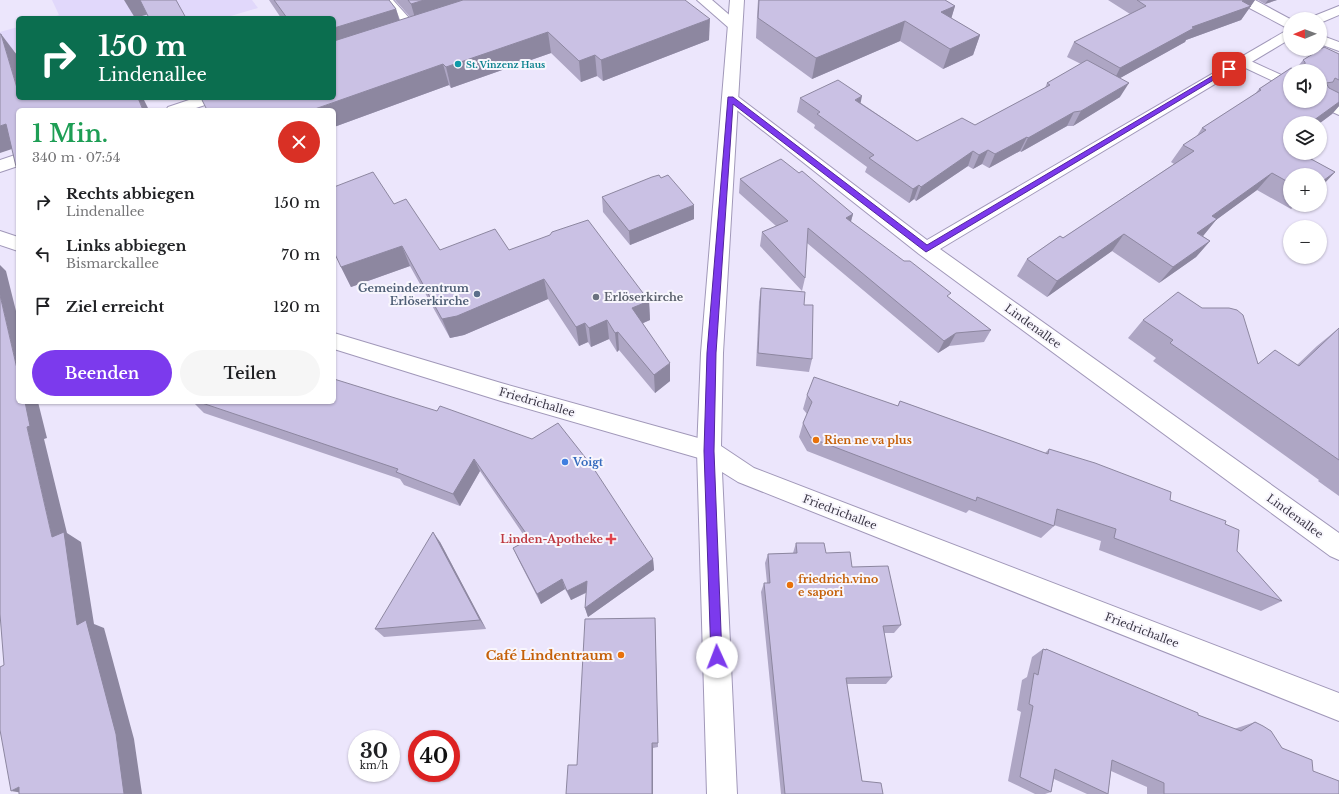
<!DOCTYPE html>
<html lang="de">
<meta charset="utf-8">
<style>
:root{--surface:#fff;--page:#f6f6f6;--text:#202124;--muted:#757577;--accent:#7c3aed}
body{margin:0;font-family:"Libre Baskerville",serif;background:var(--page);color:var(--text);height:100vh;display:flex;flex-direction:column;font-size:15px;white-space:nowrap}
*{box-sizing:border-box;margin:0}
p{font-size:13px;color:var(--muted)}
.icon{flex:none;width:22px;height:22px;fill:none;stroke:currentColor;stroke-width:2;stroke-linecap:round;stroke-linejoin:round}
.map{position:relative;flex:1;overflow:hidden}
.side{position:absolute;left:16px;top:108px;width:320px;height:296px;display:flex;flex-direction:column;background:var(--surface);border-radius:6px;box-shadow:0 1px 3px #0004}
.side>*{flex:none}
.banner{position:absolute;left:16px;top:16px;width:320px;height:84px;border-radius:6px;box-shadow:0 1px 3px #0004;background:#0b6e4f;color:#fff;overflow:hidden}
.needle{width:26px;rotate:269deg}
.controls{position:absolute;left:1283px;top:12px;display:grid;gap:8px}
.controls a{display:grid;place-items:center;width:44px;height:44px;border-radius:50%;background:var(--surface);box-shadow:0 1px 3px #0004;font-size:20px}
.speed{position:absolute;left:348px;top:730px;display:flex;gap:8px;font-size:20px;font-weight:700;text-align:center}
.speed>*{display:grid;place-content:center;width:52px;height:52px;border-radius:50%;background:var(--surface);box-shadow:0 1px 3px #0004;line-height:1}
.speed small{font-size:10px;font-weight:400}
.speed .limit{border:6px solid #d22;background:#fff;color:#111}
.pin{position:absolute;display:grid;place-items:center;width:34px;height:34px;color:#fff;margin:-17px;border-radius:8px;box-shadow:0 2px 6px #0006}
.me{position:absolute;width:44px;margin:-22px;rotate:358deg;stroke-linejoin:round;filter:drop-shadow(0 0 3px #0008)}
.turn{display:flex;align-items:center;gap:14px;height:84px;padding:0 16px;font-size:18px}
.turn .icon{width:52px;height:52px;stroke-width:2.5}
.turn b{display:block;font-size:28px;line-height:34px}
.round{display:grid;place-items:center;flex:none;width:42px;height:42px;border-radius:21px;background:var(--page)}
.overview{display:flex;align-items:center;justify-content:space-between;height:68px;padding:0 16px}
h1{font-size:24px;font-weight:600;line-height:30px;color:#1e9e55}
.primary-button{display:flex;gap:8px;margin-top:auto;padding:8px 16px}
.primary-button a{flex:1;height:46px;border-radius:24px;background:var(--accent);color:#fff;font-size:16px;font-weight:600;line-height:46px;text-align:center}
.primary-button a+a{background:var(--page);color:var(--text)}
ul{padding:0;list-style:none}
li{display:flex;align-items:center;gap:12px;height:52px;padding:0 16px}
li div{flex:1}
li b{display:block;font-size:15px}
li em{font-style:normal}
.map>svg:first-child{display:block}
.built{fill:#e1d8fb}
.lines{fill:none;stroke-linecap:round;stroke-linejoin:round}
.service-casing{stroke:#a198b9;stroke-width:2}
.minor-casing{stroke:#a198b9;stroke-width:2}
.tertiary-casing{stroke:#a198b9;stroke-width:2}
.service{fill:#fff;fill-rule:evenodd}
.minor{fill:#fff;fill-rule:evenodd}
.tertiary{fill:#fff;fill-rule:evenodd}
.wall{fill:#aea6c4;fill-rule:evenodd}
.shaded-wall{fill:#8d87a0}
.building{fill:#cac1e4;stroke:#8d87a0}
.route{fill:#7c3aed;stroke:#51269a}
.culture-dot{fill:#0f9aa8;stroke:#f8f6fd;stroke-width:1.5}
.service-dot{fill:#5c6f8a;stroke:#f8f6fd;stroke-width:1.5}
.worship-dot{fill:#6b7280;stroke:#f8f6fd;stroke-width:1.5}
.food-dot{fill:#e8710a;stroke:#f8f6fd;stroke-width:1.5}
.shop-dot{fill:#3f7fe0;stroke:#f8f6fd;stroke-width:1.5}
.health-dot{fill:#e0444e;stroke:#f8f6fd;stroke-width:1.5}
.labels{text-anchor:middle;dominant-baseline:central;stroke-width:4;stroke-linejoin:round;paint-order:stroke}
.far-culture-label{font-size:9px;font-weight:bold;fill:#0d838f;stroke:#f8f6fd;text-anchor:start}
.service-label{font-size:11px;font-weight:bold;fill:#4e5e75;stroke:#f8f6fd;text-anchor:end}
.worship-label{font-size:11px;font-weight:bold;fill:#5b616d;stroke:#f8f6fd;text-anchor:start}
.street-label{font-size:11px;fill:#3b3746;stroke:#f8f6fd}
.food-label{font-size:11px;font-weight:bold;fill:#c56008;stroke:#f8f6fd;text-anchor:start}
.shop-label{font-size:11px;font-weight:bold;fill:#366cbe;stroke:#f8f6fd;text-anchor:start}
.health-label{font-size:11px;font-weight:bold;fill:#be3a42;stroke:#f8f6fd;text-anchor:end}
.near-food-label{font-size:13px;font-weight:bold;fill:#c56008;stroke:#f8f6fd;text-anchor:end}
</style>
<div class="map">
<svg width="1339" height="794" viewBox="0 0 1339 794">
<rect width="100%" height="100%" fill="#ece6fc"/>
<g class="built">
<polygon points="52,0 252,0 258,8 224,18 50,18 59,15"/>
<polygon points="18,27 18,50 0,55 0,32"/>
</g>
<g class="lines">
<defs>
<g id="service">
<polygon points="380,0 393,0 419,29 421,32 419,35 409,35"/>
<polygon points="1242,57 1290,79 1290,89 1237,64 1235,61 1237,58"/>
<polygon points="1320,97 1339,105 1339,115 1315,104 1313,101 1320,101"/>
</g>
<g id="minor">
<polygon points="697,0 712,0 741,25 739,28 729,28"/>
<polygon points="1238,0 1255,0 1290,19 1290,39 940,249 1339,533 1339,560 1330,556 919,254 723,99 725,96 737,96 927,240 1289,29 1240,3"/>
<polygon points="1339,6 1339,15 1320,23 1320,19 1312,19 1314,16"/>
<polygon points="1320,35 1339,42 1339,51 1320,44"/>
<polygon points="195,98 219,98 217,101 190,110 166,110 168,107"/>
<polygon points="18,154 18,166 0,172 0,160"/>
<polygon points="0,231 18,237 18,251 0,245"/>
<polygon points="334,333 501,383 709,441 717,444 721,451 717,458 709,461 501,401 334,349"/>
</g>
<polygon id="tertiary" points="730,0 744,0 723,353 721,446 754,468 1339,693 1339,721 738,482 722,472 737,794 707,794 697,451 701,353"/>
</defs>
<use href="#service" class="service-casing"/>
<use href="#minor" class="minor-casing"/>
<use href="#tertiary" class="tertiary-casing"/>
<use href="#service" class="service"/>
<use href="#minor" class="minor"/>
<use href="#tertiary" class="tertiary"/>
</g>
<g class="wall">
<polygon points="269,0 389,0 396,9 400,20 410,17 395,0 685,0 709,40 603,81 597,76 581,82 551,53 451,88 449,85 334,127 334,18 281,18"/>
<polygon points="758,0 945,0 955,6 951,18 980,35 973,55 943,69 900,41 812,79 756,38 757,16"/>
<polygon points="1108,0 1255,0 1241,20 1186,40 1185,42 1120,78 1120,97 1073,126 1067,126 1021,152 1020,151 989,168 982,164 973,169 968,166 916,201 914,199 909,203 865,172 867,167 814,128 815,125 797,112 800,98 861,103 917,141 975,125 1045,88 1047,83 1081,64 1067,57 1074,42 1130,14"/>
<polygon points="1258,0 1277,0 1265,4"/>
<path d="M1324,47L1339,54V106L1332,114L1320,123H1290V153H1308L1305,156L1335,172L1320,188V175H1290V205H1297L1291,209L1257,190L1216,220L1203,236L1210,241L1196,257L1159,283L1112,251L1047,297L1017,276L1027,259L1060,236L1063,238L1174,164L1171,162L1183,145L1196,137L1202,128L1255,94L1259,89L1291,68L1296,69L1303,60ZM1290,71H1320V101H1290Z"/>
<polygon points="799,173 853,214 851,222 991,330 984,342 949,346 938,353 807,243 805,278 802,291 760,246 762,232 776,226 739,193 740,179"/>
<polygon points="661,178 694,219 630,245 603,212 602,197"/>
<polygon points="394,204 440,250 509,250 649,301 650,320 643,323 670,381 655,393 619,350 617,352 609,339 591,347 588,342 579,346 548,299 464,335 450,338 410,266 351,287 341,267"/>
<polygon points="761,288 804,305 812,359 809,372 756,366 759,302"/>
<polygon points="1143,320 1258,364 1297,365 1317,346 1339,328 1339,496 1318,481 1319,480 1153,361 1156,358 1128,338"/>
<polygon points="334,379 653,559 654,570 588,617 585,608 586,593 571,600 565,589 541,604 518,559 513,548 527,540 480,471 460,506 404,485 400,479 204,413 193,402 334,402"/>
<polygon points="807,395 898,406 900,401 1045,453 1049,449 1170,500 1225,524 1237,551 1282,601 1261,611 1099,550 1101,541 1054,525 1054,526 1041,538 969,510 966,513 807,451 799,437 803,423 807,414 803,409"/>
<polygon points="440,542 486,629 384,637 375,629"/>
<polygon points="796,543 826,553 852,567 901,625 894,633 884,633 892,677 886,684 847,684 862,781 883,794 781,794 761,592 764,583 767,583 765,563 768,554 793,553"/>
<polygon points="655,618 658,747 653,748 577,765"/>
<polygon points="1043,649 1044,650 1046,649 1198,715 1234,729 1255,722 1282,748 1313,771 1339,794 1147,794 1147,787 1111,771 1108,794 1087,794 1054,779 1051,792 1045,794 1035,794 1008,781 1021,712 1017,710 1022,680 1027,677 1032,657"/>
</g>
<g class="shaded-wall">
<polygon points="124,0 141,0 149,14 135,18"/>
<polygon points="424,0 494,0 417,25 411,4"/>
<polygon points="1245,0 1255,0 1241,20 1186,40 1185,42 1113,82 1120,68 1192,27"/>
<polygon points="1268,0 1277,0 1265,4"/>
<polygon points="955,6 949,26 941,12"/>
<polygon points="396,9 402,29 334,52 334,28"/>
<polygon points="710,19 709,40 603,81 601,60"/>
<polygon points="905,21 900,41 812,79 816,58"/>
<polygon points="548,32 551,53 451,88 446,67"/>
<polygon points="1,34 17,55 18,57 18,89 17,88"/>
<polygon points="980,35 973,55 943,69 950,49"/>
<polygon points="595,55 597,76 581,82 579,61"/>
<polygon points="443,64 449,85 334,127 334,110 312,110"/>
<polygon points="1129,83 1120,97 1073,126 1081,111"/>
<polygon points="862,96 859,111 855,100"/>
<polygon points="138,98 143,98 149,110 143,110"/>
<polygon points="1339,102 1339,106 1332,114 1320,123 1310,123"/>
<polygon points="1074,112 1067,126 1021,152 1028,138"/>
<polygon points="6,124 18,147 0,153 0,126"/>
<polygon points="1027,137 1020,151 989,168 995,154"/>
<polygon points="988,150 982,164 973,169 979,155"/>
<polygon points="973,151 968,166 916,201 921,187"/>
<polygon points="1300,153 1308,153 1304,157"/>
<polygon points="1335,172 1320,188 1320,183"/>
<polygon points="1272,173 1257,190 1216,220 1203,236 1197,233 1212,216"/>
<polygon points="919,185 914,199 909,203 913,189"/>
<polygon points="694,205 694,219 630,245 629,231"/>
<polygon points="853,214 849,227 846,218"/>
<polygon points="1124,234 1112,251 1047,297 1057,281"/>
<polygon points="1210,241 1196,257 1159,283 1173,267"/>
<polygon points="402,246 410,266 351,287 341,267"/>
<polygon points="0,265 6,271 18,319 18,373 0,295"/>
<polygon points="544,279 548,299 464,335 450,338 442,319"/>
<polygon points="649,301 650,320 634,327 632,308"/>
<polygon points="607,320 609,339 591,347 589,328"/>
<polygon points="585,323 588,342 579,346 576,327"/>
<polygon points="618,332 619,350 617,352 615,333"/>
<polygon points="956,333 949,346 938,353 944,341"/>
<polygon points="670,363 670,381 655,393 654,375"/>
<polygon points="25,402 38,402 47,438 44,439 67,533 81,542 94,624 104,628 134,739 142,794 124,794 52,537 27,427"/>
<polygon points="474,459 480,471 460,506 453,494"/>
<polygon points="433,532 440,542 486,629 480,620"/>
<polygon points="653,559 654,570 588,617 585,608"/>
<polygon points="562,579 565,589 541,604 537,594"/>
<polygon points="587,581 589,591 571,600 567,591"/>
<polygon points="652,743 653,748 653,794 652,794"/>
<polygon points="19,787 29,794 11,791"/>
</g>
<g class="building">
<polygon points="140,0 176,0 186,18 149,18"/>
<polygon points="274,0 389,0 396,9 334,28 334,18 287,18"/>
<polygon points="408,0 424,0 411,4"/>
<polygon points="463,0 685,0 710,19 601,60 595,55 579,61 548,32 446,67 443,64 312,110 207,110 201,98 334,98 334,41"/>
<polygon points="759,0 945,0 955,6 941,12 980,35 950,49 905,21 816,58 758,18"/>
<polygon points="1137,0 1245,0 1242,1 1251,6 1192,27 1194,28 1120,68 1074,42 1146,6"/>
<polygon points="0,34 1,34 17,88 18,87 18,98 138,98 143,110 18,110 18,175 6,124 0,126"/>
<polygon points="1324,47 1339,54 1339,80 1335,78 1333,82 1326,83 1329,88 1339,93 1339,102 1310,123 1290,123 1290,153 1300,153 1335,172 1320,183 1320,175 1290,175 1290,183 1272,173 1212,216 1217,219 1197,233 1210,241 1173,267 1124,234 1057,281 1027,259 1060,236 1063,238 1194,151 1183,145 1206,130 1202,128 1261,90 1259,89 1291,68 1300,71 1290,71 1290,101 1320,101 1320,71 1305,71 1305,62 1303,60"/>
<polygon points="1087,60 1129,83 1081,111 1074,112 1028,138 1027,137 995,154 988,150 979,155 973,151 921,187 919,185 913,189 869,158 874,155 817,114 820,112 800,98 838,80 862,96 855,100 917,141 962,118 975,125 1050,85 1047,83"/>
<polygon points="781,159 799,173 802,171 853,214 846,218 904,261 910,261 951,293 947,296 991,330 956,333 944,341 808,228 805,278 762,232 788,221 740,179"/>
<polygon points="373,172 394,204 406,199 440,250 495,229 509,250 550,235 552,232 588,220 649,301 632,308 670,363 654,375 618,332 615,333 607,320 589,328 585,323 576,327 544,279 457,316 442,319 402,246 341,267 334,252 334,187"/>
<polygon points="659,175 661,178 668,175 694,205 629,231 602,197 652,177"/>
<polygon points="761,288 805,292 804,305 813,305 812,359 758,353"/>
<polygon points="1178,292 1202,308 1229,308 1237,310 1243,315 1258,364 1275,350 1299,366 1339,328 1339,460 1170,343 1173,340 1143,320"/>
<polygon points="0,295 18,373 18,402 25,402 30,426 27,427 52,537 64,532 77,625 86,620 116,734 124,794 19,794 19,787 11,791 0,730 0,667 4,665 0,614"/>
<polygon points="814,377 898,406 900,401 1048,454 1049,449 1095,463 1171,492 1170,500 1226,521 1225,524 1239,530 1237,551 1282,601 1114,538 1116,529 1057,509 1054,526 977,497 976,501 811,438 803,423 812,402 807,395"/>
<polygon points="334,379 437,411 440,406 532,439 558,423 592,466 653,559 585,608 587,581 567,591 562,579 537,594 513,548 530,539 474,459 453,494 396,472 398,469 199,402 334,402"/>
<polygon points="433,532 480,620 375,629"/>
<polygon points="796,543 824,543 826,553 850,552 852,567 888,566 901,625 883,626 892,677 846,678 862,781 881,783 883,794 785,794 764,583 770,583 768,554 797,553"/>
<polygon points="655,618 658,743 652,743 652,794 566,794 568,765 577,765 585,619"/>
<polygon points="1043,649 1046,650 1046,649 1198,713 1198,715 1241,731 1255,722 1263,726 1271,731 1282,748 1312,760 1313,771 1339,781 1339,794 1164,794 1164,783 1112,760 1108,794 1055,769 1051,792 1020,777 1033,706 1029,704 1034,673 1038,675"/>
</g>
<polygon class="route" points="1226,68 1232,69 926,252 733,104 716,353 714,451 722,657 721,661 717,663 713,661 711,657 704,451 707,353 728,97 733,97 927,245"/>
<circle class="culture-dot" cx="458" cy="64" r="4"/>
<circle class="service-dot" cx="477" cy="294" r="4"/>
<circle class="worship-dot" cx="596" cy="297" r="4"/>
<g class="food-dot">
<circle cx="816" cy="440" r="4"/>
<circle cx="790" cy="585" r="4"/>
<circle cx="621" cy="655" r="4"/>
</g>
<circle class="shop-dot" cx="565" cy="462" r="4"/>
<path class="health-dot" d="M609 533h4v4h4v4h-4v4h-4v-4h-4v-4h4z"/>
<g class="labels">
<g class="far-culture-label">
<text x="466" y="64">St. Vinzenz Haus</text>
</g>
<g class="service-label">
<text x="469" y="288">Gemeindezentrum<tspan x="469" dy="13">Erlöserkirche</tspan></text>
</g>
<g class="worship-label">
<text x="604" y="297">Erlöserkirche</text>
</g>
<g class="street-label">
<text transform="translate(1033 326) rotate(36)">Lindenallee</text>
<text transform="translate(537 402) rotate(16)">Friedrichallee</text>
<text transform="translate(840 512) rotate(21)">Friedrichallee</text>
<text transform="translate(1295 516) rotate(36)">Lindenallee</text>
<text transform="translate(1142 630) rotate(21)">Friedrichallee</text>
</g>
<g class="food-label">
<text x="824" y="440">Rien ne va plus</text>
<text x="798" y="579">friedrich.vino<tspan x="798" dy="13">e sapori</tspan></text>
</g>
<g class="shop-label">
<text x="573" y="462">Voigt</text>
</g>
<g class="health-label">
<text x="603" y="539">Linden-Apotheke</text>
</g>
<g class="near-food-label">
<text x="613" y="655">Café Lindentraum</text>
</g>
</g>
</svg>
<div class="controls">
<a><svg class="needle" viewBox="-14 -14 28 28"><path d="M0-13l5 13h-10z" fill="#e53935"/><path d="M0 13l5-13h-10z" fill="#757577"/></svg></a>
<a><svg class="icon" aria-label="sound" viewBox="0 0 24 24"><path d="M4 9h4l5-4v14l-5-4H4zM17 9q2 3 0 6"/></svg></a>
<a><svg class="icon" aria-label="layers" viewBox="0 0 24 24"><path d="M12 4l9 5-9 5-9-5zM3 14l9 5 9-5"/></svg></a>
<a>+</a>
<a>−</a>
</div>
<div class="speed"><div>30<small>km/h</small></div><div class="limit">40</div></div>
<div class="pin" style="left:1229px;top:69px;background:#d93025"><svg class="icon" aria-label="arrive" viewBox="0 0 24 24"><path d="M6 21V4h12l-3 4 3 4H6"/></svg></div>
<svg class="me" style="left:717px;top:657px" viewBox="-20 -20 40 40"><circle r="19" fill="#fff"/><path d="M0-13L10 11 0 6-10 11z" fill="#7c3aed"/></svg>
<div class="banner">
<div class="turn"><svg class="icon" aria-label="right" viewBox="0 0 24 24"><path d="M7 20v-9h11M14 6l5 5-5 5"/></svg><div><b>150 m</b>Lindenallee</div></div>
</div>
<section class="side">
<div class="overview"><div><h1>1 Min.</h1><p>340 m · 07:54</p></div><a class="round" style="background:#d93025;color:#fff"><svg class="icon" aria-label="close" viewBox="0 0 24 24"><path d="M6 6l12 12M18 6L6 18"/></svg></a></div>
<ul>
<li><svg class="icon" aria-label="right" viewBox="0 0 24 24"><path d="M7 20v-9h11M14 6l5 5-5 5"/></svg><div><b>Rechts abbiegen</b><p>Lindenallee</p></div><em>150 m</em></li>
<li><svg class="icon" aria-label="left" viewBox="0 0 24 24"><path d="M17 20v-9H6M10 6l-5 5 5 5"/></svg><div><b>Links abbiegen</b><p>Bismarckallee</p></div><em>70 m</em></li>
<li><svg class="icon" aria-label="arrive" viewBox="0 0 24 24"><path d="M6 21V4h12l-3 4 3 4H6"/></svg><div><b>Ziel erreicht</b></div><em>120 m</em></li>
</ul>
<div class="primary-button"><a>Beenden</a><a>Teilen</a></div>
</section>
</div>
